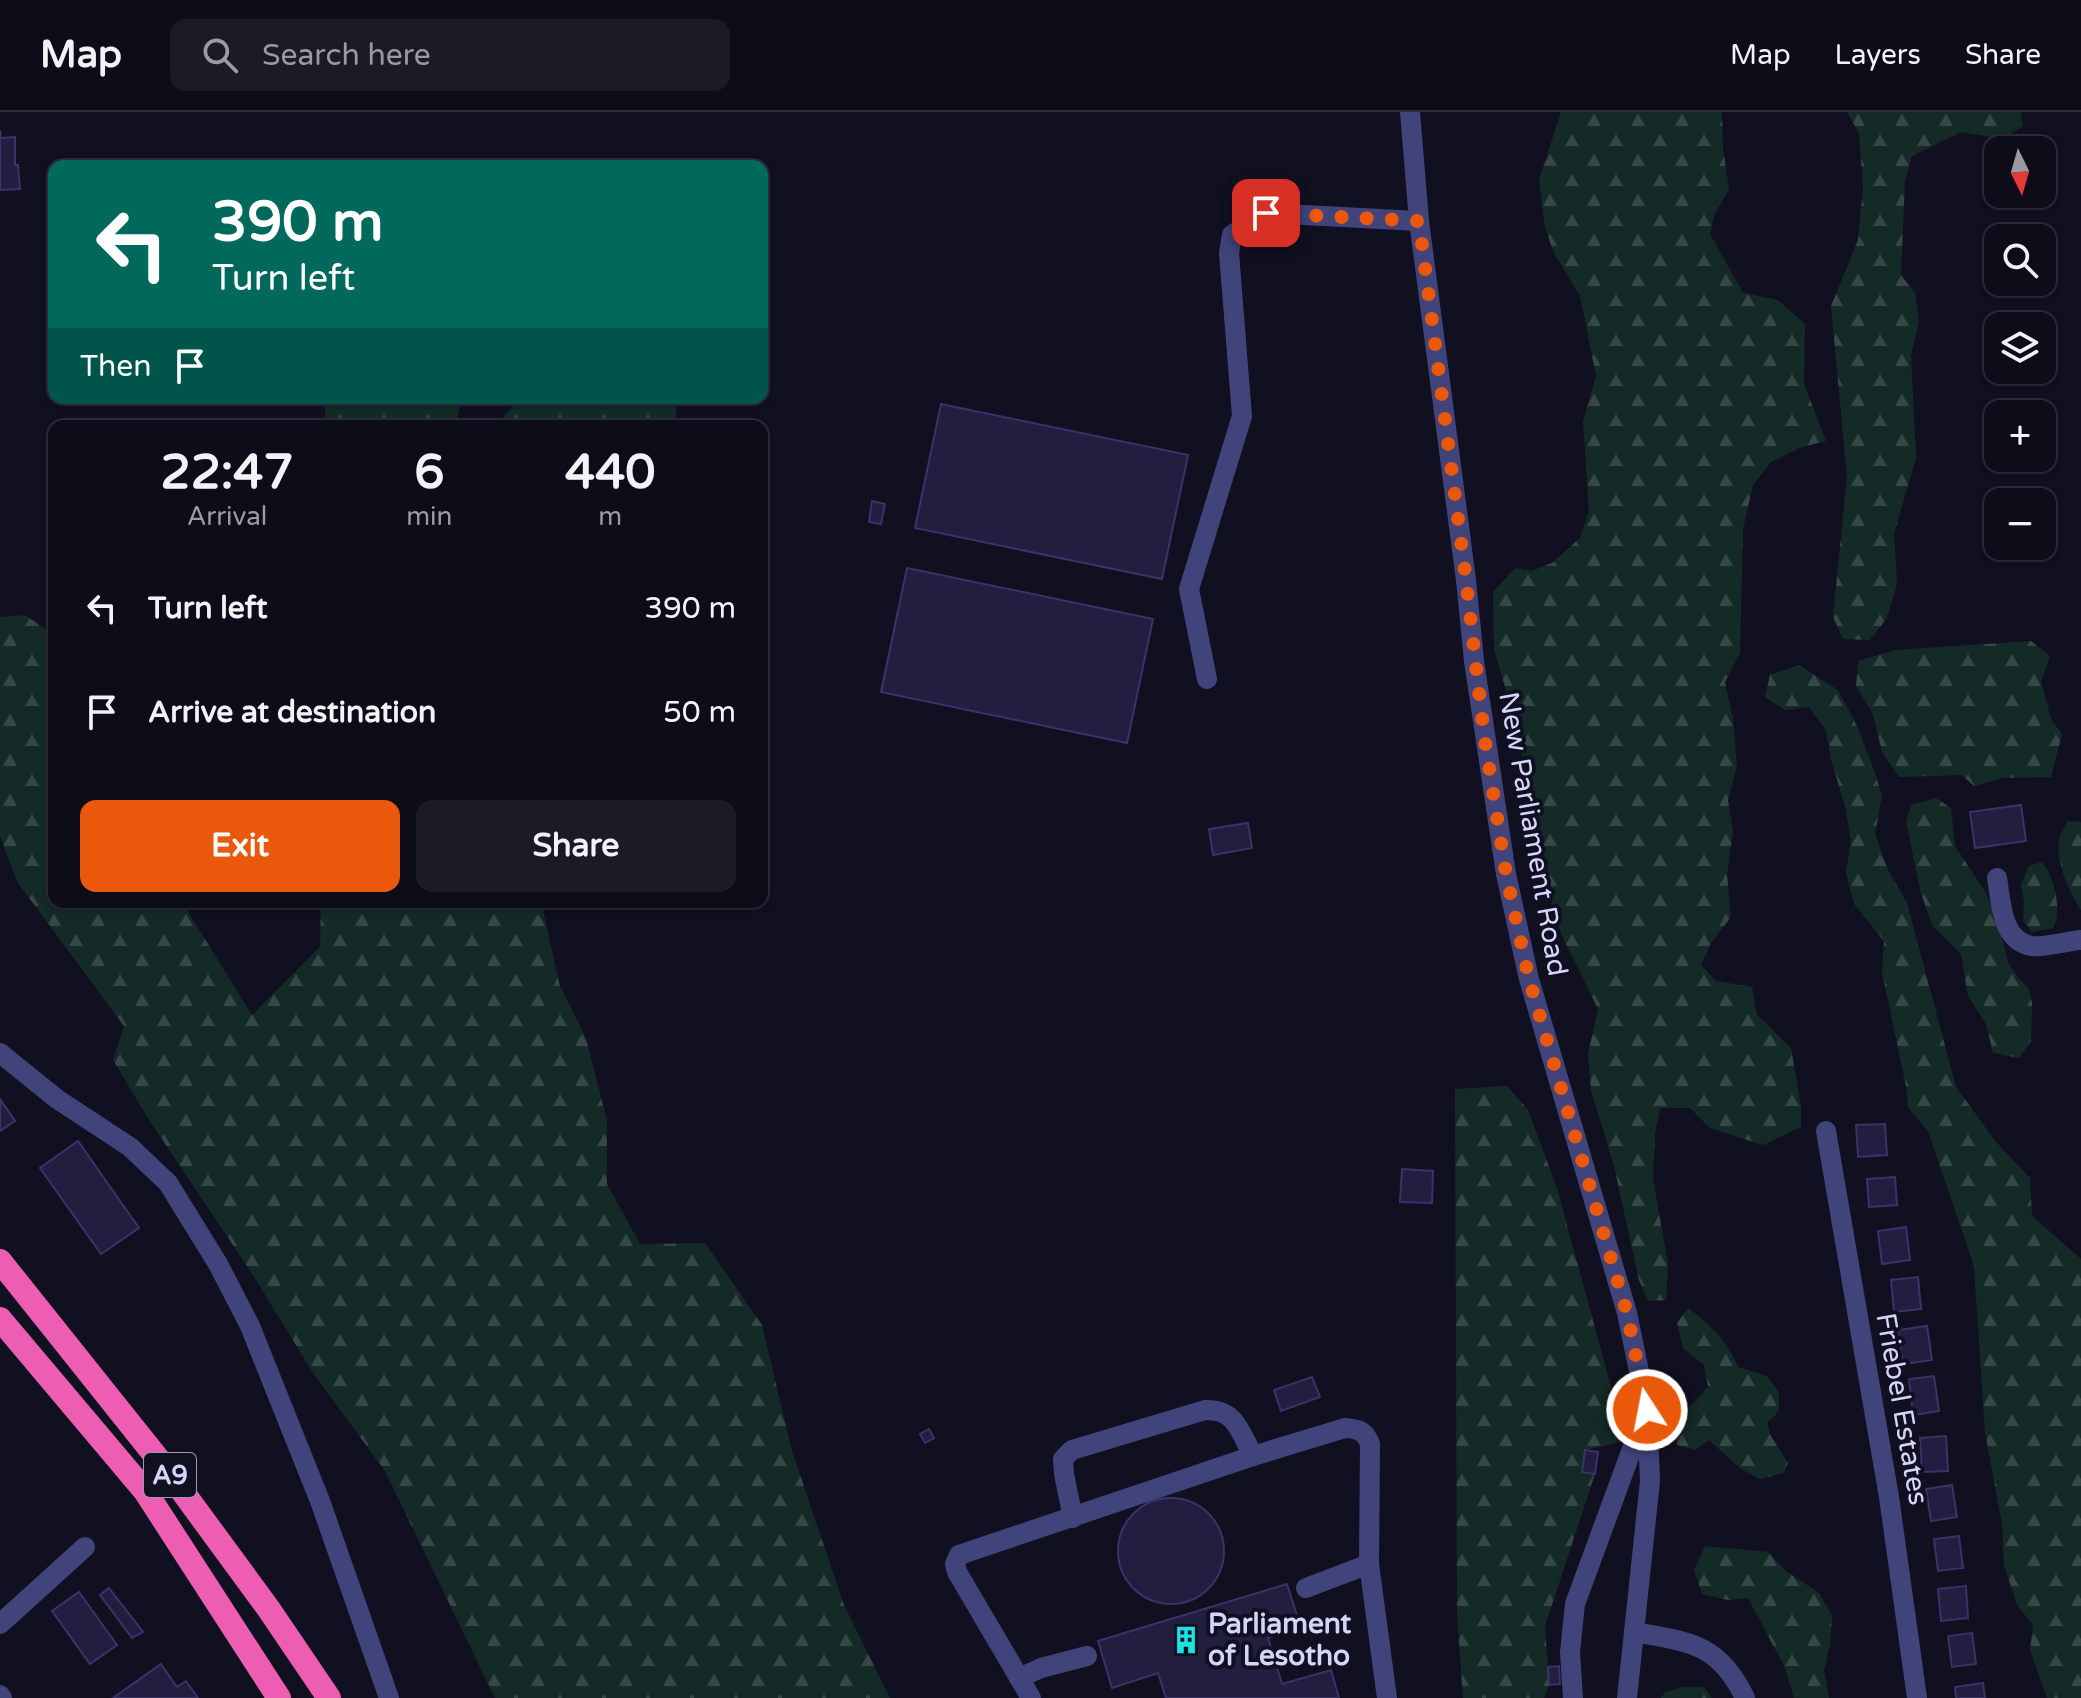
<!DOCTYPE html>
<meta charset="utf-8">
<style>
:root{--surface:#0d0c19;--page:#1b1a26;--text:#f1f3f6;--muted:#9a9ba2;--line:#2d2c38;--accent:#ea580c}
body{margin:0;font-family:"Varela Round",sans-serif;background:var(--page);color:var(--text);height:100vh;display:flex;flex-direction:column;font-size:30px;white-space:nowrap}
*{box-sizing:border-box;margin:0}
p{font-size:26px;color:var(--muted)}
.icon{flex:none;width:44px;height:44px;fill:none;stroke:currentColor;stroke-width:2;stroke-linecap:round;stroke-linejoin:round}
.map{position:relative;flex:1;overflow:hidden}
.drawer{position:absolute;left:48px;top:308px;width:720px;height:488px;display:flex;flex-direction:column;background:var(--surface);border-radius:16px;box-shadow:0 2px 6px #0004,0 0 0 2px var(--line)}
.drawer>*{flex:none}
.guide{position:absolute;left:48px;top:48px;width:720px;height:244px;border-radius:16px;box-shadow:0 2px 6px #0004,0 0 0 2px var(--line);background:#00695c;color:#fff;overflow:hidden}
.needle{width:52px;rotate:175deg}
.fabs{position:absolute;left:1984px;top:24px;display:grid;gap:16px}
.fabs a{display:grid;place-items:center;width:72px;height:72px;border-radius:16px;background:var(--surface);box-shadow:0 2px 6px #0004,0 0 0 2px var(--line);font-size:40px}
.pin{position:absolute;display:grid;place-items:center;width:68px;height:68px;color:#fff;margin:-34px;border-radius:16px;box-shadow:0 4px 12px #0006}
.me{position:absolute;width:88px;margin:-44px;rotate:349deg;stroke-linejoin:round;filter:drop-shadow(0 0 6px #0008)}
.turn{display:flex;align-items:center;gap:28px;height:168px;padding:0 32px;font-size:36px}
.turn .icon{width:104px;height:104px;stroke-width:2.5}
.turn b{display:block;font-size:56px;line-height:68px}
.then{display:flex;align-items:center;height:76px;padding:0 32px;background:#0003;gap:16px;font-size:30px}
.eta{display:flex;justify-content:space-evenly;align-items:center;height:136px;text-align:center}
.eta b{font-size:48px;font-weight:700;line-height:56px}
.cta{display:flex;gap:16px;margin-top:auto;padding:16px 32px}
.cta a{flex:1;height:92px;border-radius:16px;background:var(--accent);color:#fff;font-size:32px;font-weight:700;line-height:92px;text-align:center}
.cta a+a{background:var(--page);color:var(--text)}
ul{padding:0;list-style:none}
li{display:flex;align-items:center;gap:24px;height:104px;padding:0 32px}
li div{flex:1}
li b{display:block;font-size:30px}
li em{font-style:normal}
header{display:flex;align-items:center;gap:48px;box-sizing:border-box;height:112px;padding:0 40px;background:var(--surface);border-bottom:2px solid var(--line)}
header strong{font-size:38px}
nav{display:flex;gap:44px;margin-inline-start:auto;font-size:28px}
.search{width:560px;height:72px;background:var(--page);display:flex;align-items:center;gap:20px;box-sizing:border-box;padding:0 28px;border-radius:16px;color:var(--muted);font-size:30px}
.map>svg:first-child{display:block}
.forest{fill:url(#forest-firs)}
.building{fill:#221e40;stroke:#383369;stroke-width:2}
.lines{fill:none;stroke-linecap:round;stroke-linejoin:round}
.minor{stroke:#40447b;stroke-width:20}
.highway{stroke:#ed5db1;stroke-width:24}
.route{stroke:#ea580c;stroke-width:14;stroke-dasharray:0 25.2}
.labels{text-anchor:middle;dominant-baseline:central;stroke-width:8;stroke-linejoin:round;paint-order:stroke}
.shield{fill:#111021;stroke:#9a9ab9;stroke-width:2}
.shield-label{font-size:26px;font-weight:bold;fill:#d5d5fa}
.street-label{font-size:28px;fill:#d5d5fa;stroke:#111021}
.poi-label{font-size:28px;font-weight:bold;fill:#d5d5fa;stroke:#111021;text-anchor:start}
</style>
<header>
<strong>Map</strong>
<div class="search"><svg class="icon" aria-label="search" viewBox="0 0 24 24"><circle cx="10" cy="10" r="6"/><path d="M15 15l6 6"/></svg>Search here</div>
<nav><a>Map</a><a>Layers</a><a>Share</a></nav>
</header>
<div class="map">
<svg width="2081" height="1586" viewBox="0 0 2081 1586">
<defs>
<pattern id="forest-firs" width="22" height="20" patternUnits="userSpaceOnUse" patternTransform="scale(2)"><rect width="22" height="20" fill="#142a27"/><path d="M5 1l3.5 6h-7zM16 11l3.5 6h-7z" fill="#354847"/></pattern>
</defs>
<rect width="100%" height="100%" fill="#111021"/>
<g class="forest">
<polygon points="1561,0 1722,0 1723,36 1729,77 1714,103 1710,122 1743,181 1778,188 1805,212 1804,272 1826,329 1802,335 1771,350 1753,373 1743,417 1740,541 1725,570 1733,607 1737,654 1728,688 1733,719 1727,762 1731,805 1711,831 1701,853 1716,869 1752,875 1757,903 1791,936 1801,995 1801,1015 1763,1033 1710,1016 1690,996 1660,996 1655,1021 1653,1068 1668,1151 1666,1188 1648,1189 1639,1168 1614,1054 1591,978 1588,942 1598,897 1561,822 1545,767 1514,605 1494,538 1493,480 1515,456 1532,459 1552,451 1580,426 1589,399 1583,309 1596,264 1580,184 1554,141 1545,116 1539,68"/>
<polygon points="1847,0 2021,0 2023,14 2003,27 1961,20 1912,44 1905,69 1901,163 1915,181 1919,210 1911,243 1916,346 1894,422 1897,472 1887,506 1870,528 1843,527 1833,505 1847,365 1831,194 1858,128 1863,75 1859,22"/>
<polygon points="325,286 462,286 455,314 325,314"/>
<polygon points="520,286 677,286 675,314 495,314"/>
<polygon points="25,503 54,523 54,790 182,790 252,903 320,835 321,790 541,790 560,874 586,926 607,1009 607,1072 640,1132 705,1131 762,1213 792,1339 844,1493 890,1586 495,1586 385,1359 313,1261 253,1163 149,1008 113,948 124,914 18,771 0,725 0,505"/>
<polygon points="2031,529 2050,544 2041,570 2051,607 2062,622 2051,665 2003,666 1974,674 1962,663 1899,665 1882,640 1873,602 1856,574 1858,549 1894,538"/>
<polygon points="1799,553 1838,578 1857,614 1871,650 1882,683 1875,722 1888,758 1907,791 1956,975 1996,1030 2030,1066 2032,1104 2081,1147 2081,1586 2047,1586 2030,1538 2033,1513 2017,1493 2004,1453 2002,1412 1985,1320 1974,1154 1928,1019 1908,995 1906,974 1882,860 1884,829 1854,792 1846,760 1851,728 1845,694 1831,648 1826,618 1809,595 1785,598 1765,585 1770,563"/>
<polygon points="1936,686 1951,696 1955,734 1986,781 1998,810 2008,850 2018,866 2029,877 2032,891 2031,929 2019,946 1993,941 1986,912 1968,884 1961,842 1932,813 1921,781 1906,710 1911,693"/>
<path d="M2067,709L2081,710V798C2069,781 2056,750 2059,728C2060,722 2065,715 2067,709Z"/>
<path d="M2042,750C2054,764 2063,800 2053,816L2032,820L2023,809L2024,790L2021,773L2029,754Z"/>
<polygon points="1507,974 1528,998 1557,1076 1610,1271 1620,1330 1585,1338 1582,1360 1595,1362 1545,1514 1549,1573 1544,1586 1463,1586 1457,1502 1455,977"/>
<path d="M1688,1196C1711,1213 1727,1229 1738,1255L1767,1264L1779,1280V1299L1767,1311L1771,1324L1788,1351L1784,1361L1759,1367L1740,1356L1709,1328L1695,1338L1677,1333L1675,1311L1708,1275L1704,1253L1683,1236L1677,1211Z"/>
<polygon points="1705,1434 1768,1440 1786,1459 1819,1481 1832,1503 1830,1532 1824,1559 1829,1586 1794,1586 1785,1556 1748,1486 1728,1488 1702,1482 1694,1458"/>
<polygon points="1684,1575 1704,1575 1712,1586 1661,1586 1665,1580"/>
</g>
<g class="building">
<polygon points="0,18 1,26 15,25 15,53 18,53 20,77 0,78"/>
<polygon points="941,292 1188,343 1162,467 915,416"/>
<polygon points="872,389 885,392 881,412 869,410"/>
<polygon points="907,456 1153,507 1127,631 881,580"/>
<polygon points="2021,693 2026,729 1975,736 1970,700"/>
<polygon points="1248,711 1252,736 1213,743 1209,717"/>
<polygon points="0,987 15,1009 0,1019"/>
<polygon points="1885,1012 1887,1043 1858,1045 1856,1013"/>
<polygon points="78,1029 139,1116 101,1142 40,1056"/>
<polygon points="1402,1057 1433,1059 1432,1091 1400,1090"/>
<polygon points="1895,1065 1897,1093 1869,1095 1867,1067"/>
<polygon points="1906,1115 1910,1148 1882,1152 1878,1119"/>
<polygon points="1918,1165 1921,1197 1894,1200 1891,1168"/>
<polygon points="1927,1214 1932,1248 1903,1252 1898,1218"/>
<polygon points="1934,1264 1939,1299 1913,1303 1909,1267"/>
<polygon points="1312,1265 1320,1285 1281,1299 1274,1278"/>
<polygon points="929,1317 934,1326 925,1331 920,1322"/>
<polygon points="1946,1324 1948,1359 1922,1360 1920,1326"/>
<polygon points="1585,1338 1598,1340 1595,1362 1582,1360"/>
<polygon points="1952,1373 1957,1405 1931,1409 1926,1377"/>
<circle cx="1171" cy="1439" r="53"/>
<polygon points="1959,1424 1963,1456 1938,1459 1934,1427"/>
<polygon points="1287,1472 1301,1516 1268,1526 1282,1572 1331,1558 1339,1586 1166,1586 1158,1561 1112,1576 1098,1529"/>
<polygon points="1966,1474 1968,1506 1941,1509 1938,1477"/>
<polygon points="109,1476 143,1520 132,1526 100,1483"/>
<polygon points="79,1480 117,1533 90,1552 52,1499"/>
<polygon points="1972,1521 1976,1552 1952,1555 1948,1524"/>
<polygon points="161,1552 177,1575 186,1569 198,1586 113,1586"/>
<polygon points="1559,1554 1560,1572 1549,1573 1548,1555"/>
<polygon points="1983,1571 1985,1586 1956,1586 1955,1575"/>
</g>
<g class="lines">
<g class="minor">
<polyline points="1410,0 1419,109 1466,468 1474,549 1506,762 1529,867 1627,1201 1647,1298 1650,1369 1627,1586"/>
<polyline points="1207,567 1189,477 1242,304 1229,141 1232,123 1266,101 1419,109"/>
<path d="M1997,766C2001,789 2001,828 2031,834C2043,836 2068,829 2081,828"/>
<polyline points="0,941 57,987 130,1035 168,1071 218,1152 250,1214 320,1389 389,1586"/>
<polyline points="1826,1019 1889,1385 1917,1586"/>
<path d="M1073,1406L1064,1362L1063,1347L1072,1338L1205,1298C1236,1297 1240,1320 1253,1344"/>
<polyline points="1306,1476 1369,1452"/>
<polyline points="0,1512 85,1435"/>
<path d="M1634,1520C1689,1530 1719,1531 1745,1586"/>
<polyline points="1019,1566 1041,1556 1087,1544"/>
<polyline points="0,1583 2,1586"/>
<path d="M1031,1586L957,1460L955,1452L959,1443L1253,1344L1345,1316C1359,1317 1365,1319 1370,1332L1369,1452L1387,1586"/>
<polyline points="1573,1586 1570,1540 1575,1492 1643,1307"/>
</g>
<g class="highway">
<polyline points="0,1149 166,1357 268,1496 329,1586"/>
<polyline points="0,1207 145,1379 279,1586"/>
</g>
</g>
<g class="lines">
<polyline class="route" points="1266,101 1419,109 1466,468 1484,623 1506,762 1529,867 1627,1201 1647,1298"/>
</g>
<defs>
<symbol id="building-bare" viewBox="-9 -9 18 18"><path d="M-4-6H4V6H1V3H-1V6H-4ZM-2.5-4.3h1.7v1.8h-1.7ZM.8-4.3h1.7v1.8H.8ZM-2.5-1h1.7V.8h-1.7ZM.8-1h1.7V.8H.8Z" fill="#1ae2e1" stroke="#111021" stroke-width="2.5" paint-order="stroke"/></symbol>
</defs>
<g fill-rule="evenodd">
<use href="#building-bare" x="1166" y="1508" width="40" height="40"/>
</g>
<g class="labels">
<rect class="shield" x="144" y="1341" width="52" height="44" rx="6"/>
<g class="shield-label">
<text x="170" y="1363">A9</text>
</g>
<g class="street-label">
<text transform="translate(1533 722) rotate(80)">New Parliament Road</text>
<text transform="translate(1902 1297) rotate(80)">Friebel Estates</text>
</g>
<g class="poi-label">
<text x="1208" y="1512">Parliament<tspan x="1208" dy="32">of Lesotho</tspan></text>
</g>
</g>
</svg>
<div class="fabs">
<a><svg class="needle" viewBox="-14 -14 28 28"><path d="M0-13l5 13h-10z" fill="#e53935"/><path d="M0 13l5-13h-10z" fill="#9a9ba2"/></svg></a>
<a><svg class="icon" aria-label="search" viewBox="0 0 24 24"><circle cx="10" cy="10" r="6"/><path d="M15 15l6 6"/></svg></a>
<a><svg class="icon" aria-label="layers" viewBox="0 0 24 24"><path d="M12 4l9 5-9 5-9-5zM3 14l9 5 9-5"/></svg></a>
<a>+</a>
<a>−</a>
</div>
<div class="pin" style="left:1266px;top:101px;background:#d93025"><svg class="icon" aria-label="arrive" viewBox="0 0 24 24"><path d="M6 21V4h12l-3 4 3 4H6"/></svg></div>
<svg class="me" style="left:1647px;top:1298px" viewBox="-20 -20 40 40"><circle r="17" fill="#ea580c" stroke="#fff" stroke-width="3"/><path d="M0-11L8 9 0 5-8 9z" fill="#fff"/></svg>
<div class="guide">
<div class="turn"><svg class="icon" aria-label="left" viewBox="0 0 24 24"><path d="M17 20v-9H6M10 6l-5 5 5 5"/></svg><div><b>390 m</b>Turn left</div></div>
<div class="then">Then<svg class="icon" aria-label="arrive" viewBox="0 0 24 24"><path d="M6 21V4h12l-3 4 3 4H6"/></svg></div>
</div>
<section class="drawer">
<div class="eta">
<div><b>22:47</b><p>Arrival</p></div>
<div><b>6</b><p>min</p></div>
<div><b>440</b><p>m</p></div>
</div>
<ul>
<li><svg class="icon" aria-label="left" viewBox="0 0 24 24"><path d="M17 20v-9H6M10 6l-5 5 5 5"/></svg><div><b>Turn left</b></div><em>390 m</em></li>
<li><svg class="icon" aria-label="arrive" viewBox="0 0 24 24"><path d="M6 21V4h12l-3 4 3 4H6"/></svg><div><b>Arrive at destination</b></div><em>50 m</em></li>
</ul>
<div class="cta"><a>Exit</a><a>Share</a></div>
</section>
</div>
